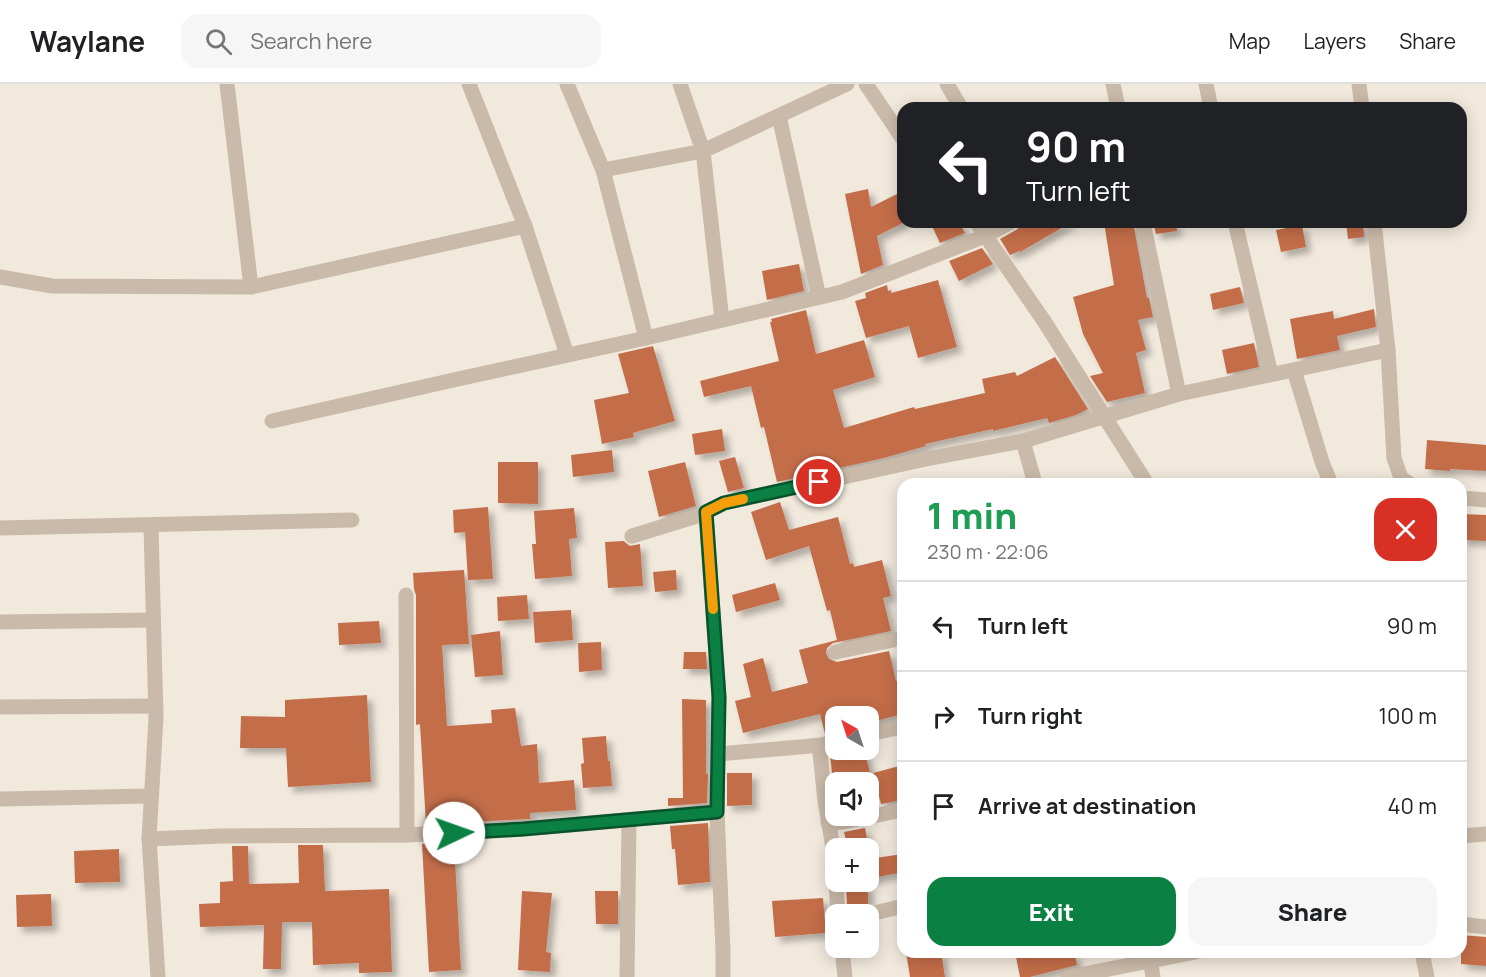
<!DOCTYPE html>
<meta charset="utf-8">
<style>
:root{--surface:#fff;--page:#f6f6f6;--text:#202124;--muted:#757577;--line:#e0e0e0;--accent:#0b8043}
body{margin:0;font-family:Manrope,sans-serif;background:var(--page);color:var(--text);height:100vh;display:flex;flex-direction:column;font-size:22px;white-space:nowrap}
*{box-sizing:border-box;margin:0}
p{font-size:20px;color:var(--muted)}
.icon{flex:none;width:33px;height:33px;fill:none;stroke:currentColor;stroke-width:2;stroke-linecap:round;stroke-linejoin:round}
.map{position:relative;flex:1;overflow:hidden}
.details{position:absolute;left:897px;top:394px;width:570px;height:480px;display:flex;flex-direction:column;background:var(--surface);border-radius:18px;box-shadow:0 3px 15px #0003}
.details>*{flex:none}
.banner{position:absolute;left:897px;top:18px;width:570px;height:126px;border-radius:18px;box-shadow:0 3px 15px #0003;background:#202124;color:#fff;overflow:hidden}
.needle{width:39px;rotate:321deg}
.controls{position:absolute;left:825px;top:622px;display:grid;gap:12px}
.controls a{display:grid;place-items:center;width:54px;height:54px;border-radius:12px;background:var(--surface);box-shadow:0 3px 15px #0003;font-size:30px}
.pin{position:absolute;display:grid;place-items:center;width:51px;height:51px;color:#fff;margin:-26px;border:3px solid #fff;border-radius:50%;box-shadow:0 2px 6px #0007}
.me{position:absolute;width:66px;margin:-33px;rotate:87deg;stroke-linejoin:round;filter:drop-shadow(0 0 4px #0008)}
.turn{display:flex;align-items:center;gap:21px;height:126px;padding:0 30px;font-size:27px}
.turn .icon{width:78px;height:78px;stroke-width:2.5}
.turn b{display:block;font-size:42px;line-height:51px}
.round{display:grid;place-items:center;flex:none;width:63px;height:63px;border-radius:18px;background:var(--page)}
.headline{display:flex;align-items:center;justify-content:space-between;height:102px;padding:0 30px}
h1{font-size:36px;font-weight:800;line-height:45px;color:#1e9e55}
.cta{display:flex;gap:12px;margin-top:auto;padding:12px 30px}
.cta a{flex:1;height:69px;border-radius:18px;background:var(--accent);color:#fff;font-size:24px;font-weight:800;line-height:69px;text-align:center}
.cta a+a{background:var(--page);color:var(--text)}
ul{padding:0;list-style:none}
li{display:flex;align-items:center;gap:18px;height:90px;padding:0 30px;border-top:2px solid var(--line)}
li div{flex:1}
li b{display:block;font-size:22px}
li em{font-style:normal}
header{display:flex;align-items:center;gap:36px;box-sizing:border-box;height:84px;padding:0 30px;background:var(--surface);border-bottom:2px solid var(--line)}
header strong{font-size:28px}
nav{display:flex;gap:33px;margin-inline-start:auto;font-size:21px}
.search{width:420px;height:54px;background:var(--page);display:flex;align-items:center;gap:15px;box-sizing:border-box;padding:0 21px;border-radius:18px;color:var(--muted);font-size:22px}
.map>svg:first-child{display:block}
.building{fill:#c36d4a;filter:url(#shadow)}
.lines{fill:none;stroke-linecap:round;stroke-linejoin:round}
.minor{stroke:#cabaa9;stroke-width:15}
.route-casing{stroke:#07532c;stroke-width:15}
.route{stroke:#0b8043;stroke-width:10}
.slow{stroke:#f59e0b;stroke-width:10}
</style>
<header>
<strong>Waylane</strong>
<div class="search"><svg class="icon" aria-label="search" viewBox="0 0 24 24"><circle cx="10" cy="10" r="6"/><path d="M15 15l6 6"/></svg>Search here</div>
<nav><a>Map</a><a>Layers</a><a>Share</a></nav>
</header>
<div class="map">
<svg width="1486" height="893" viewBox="0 0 1486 893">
<defs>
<filter id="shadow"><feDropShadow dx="5.5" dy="5.5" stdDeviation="3" flood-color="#0004"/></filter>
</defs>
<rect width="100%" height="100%" fill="#f2e9dd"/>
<g class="building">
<polygon points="868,105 871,123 903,107 903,139 877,152 883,181 861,190 845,110"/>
<polygon points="930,138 959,138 965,149 940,159"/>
<polygon points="1021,138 1072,138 1020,168 1019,167 1010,171 1000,155 1016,146 1020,143"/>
<polygon points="1104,138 1133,138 1147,214 1149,214 1153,233 1138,236 1146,266 1136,269 1145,309 1107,318 1090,292 1103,289 1083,250 1073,213 1114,201"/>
<polygon points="1153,138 1176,138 1177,147 1156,150"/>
<polygon points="1346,138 1363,138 1364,153 1348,155"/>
<polygon points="1302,141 1306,163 1281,168 1276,146"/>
<polygon points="982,164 993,180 959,197 949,177"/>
<polygon points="799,180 804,207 767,216 762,187"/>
<polygon points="938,196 957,263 918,274 909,242 866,254 855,217 866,214 865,209 887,201 888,207 891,206 891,209"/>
<polygon points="1240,203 1244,219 1213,226 1210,210"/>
<polygon points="1374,225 1376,243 1337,252 1340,266 1297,275 1290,235 1333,227 1334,235"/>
<polygon points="806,226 816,270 864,256 875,293 833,306 844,344 914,323 915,325 985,309 982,295 1015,288 1017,292 1055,273 1088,325 1076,331 1049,339 1047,334 993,347 993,345 925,360 926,362 884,374 777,398 764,343 761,344 751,302 704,313 700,297 779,277 770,238 772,238 771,235"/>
<polygon points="1254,259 1259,283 1227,290 1222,266"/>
<polygon points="653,262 675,337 633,349 634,353 602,360 594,316 629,309 618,270"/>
<polygon points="722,345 725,367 695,371 692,350"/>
<polygon points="1427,356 1486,361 1486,387 1450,385 1450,387 1425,385"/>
<polygon points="612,366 614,388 573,393 571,371"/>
<polygon points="735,373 744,404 728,408 719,377"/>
<polygon points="498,378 538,378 538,420 498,419"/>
<polygon points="685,378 696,422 659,433 648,387"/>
<polygon points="780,418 789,446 838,433 850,480 853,479 854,483 882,476 891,512 883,514 891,547 833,559 827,564 826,569 829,575 837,578 889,567 896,597 903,595 903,630 868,639 868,633 836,633 836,647 825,650 820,630 743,649 735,617 751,613 743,580 763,574 772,608 808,599 799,566 837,556 830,526 827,527 809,462 766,476 751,428"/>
<polygon points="488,423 493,495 468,496 465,448 454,449 453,426"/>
<polygon points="574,424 577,454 569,455 572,492 535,495 532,460 536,460 534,427"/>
<polygon points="1461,430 1486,431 1486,457 1461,456"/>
<polygon points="624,457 626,459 630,462 640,460 643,502 608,504 605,458"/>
<polygon points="464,486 469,560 442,561 447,642 492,639 491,626 515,624 521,662 537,660 539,699 574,696 576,726 530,729 530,735 426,740 420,640 416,641 416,511 414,505 413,489"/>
<polygon points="676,486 677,506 655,508 653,488"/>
<polygon points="775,499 780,516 736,528 732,511"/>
<polygon points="527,511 529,535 498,537 497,513"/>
<polygon points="571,526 573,556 535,559 533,528"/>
<polygon points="379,537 381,559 339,561 338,539"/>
<polygon points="500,547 503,591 475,593 471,551"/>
<polygon points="601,558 602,586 579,588 578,559"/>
<polygon points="684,568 706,568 707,585 683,585"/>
<polygon points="367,611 371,698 288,703 286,664 240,664 241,632 285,633 285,616"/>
<polygon points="682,615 706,616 706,690 708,690 707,719 668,722 668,714 683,714"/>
<polygon points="606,652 608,677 610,677 612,702 583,704 581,680 584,679 582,654"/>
<polygon points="837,666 864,666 873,699 833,699 830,670"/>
<polygon points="903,681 903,716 881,720 873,689"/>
<polygon points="727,689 752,689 752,721 727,722"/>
<polygon points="708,739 710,798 678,801 675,765 672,765 670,742"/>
<polygon points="865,744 869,765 848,765 844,748"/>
<polygon points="454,758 461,886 429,888 422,760"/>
<polygon points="298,761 323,761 325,807 389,805 392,888 359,889 359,879 313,881 312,838 282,838 281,885 263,885 264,841 200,843 199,820 220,819 220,798 233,797 232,762 248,762 249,800 299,799"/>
<polygon points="119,765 120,798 75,799 74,767"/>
<polygon points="903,770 903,788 868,795 868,775"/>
<polygon points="868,801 868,820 847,821 846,802"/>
<polygon points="522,807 552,809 546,868 551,869 550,888 518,886"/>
<polygon points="595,807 618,807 618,840 596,840"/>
<polygon points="51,810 52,842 17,843 16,811"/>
<polygon points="823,814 826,849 775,853 772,817"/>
<polygon points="1461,851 1486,853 1486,882 1461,880"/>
<polygon points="906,868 941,868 945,893 910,893"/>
<polygon points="1015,868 1074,868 1077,881 1030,893 1020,893"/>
</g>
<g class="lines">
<g class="minor">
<polyline points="469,0 525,142 567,271"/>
<polyline points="567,0 603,86 703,67 680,0"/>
<polyline points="866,0 903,55"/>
<polyline points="947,0 961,24"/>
<polyline points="1113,0 1118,24"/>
<polyline points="1206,0 1211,24"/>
<polyline points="1359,0 1362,24"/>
<polyline points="779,32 819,213"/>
<polyline points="603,86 646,254"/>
<polyline points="976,138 1044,237 1147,400"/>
<polyline points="1143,138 1179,310"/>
<polyline points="1235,138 1271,290"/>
<polyline points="1374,138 1388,266 1394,374 1401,394 1410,400"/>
<polyline points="0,193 52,202 251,203 227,0"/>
<polyline points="251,203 525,142"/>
<polyline points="722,236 703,67 847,0"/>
<polyline points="1294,286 1322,378 1331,400"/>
<polyline points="272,337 458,295 646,254 842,208 985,152 1011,138"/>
<polyline points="1023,357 1035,400"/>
<polyline points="1461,414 1486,416"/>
<polyline points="706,428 719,613 717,728 723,867 723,893"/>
<polyline points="151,442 156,634 149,755 158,893"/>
<polyline points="0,444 352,436"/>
<polyline points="632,452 700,431 724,419 926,375 1023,357 1179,310 1388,266"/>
<polyline points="406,511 407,751"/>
<polyline points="0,538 153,536"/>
<polyline points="836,568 903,554"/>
<polyline points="0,623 156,622"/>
<polyline points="868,650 903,643"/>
<polyline points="836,656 822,661 820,669 825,717 833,764 836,795"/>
<polyline points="718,670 822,661"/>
<polyline points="0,715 150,712"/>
<polyline points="828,739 843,738 903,726"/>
<polyline points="1461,752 1486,750"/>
<polyline points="149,755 221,752 407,751 523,745 717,728"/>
<polyline points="836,798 838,831"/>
<polyline points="866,831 903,822"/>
<polyline points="1461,840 1486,843"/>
<polyline points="842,864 845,893"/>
<polyline points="1149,868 1153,893"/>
<polyline points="1422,868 1427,893"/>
<polyline points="627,893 629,736"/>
<polyline points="1068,893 1196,868"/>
</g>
</g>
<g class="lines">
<defs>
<polyline id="route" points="454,749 523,745 717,728 719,613 706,428 724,419 819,398"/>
</defs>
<use href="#route" class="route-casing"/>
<use href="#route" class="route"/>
<polyline class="slow" points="713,525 706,428 724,419 743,415"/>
</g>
</svg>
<div class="controls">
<a><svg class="needle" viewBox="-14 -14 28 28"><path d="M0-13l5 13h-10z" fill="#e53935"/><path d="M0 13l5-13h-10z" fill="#757577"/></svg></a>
<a><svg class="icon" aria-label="sound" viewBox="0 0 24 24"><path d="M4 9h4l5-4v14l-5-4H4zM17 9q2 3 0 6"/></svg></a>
<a>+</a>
<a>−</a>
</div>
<div class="pin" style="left:819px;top:398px;background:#d93025"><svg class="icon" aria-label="arrive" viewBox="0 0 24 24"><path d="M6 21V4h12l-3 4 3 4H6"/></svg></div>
<svg class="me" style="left:454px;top:749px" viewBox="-20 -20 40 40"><circle r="19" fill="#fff"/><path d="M0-13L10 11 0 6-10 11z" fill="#0b8043"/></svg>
<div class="banner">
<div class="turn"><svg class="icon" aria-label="left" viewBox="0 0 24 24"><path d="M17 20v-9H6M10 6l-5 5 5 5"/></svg><div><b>90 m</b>Turn left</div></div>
</div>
<section class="details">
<div class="headline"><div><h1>1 min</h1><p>230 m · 22:06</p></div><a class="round" style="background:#d93025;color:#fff"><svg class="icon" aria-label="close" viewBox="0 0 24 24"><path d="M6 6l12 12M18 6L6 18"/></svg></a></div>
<ul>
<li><svg class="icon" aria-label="left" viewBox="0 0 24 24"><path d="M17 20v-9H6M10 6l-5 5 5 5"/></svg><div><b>Turn left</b></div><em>90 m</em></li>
<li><svg class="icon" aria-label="right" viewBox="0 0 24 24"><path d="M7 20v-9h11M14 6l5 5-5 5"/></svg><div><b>Turn right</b></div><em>100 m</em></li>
<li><svg class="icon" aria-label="arrive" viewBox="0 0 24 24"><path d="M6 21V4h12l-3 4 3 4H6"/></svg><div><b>Arrive at destination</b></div><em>40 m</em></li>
</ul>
<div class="cta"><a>Exit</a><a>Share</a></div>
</section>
</div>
